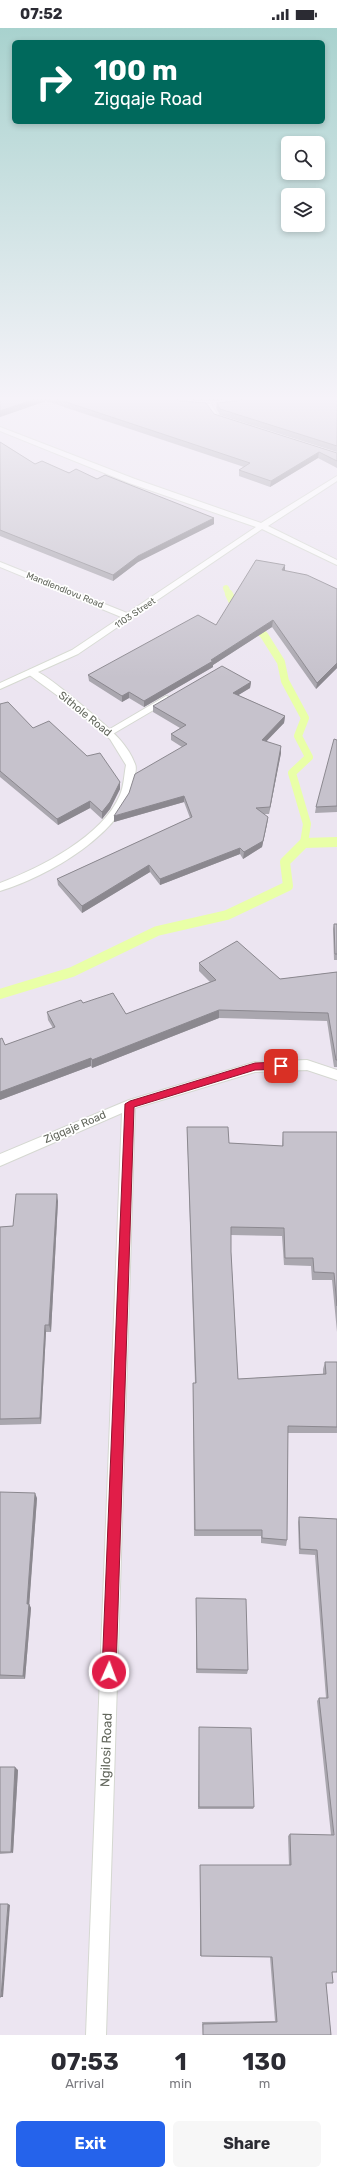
<!DOCTYPE html>
<style>
:root{--surface:#fff;--page:#f7f7f7;--text:#2b2b33;--muted:#7c7c81;--accent:#2563eb}
body{margin:0;font-family:Rubik,sans-serif;background:var(--page);color:var(--text);height:100vh;display:flex;flex-direction:column;font-size:15px;white-space:nowrap}
*{box-sizing:border-box;margin:0}
p{font-size:13px;color:var(--muted)}
.icon{flex:none;width:22px;height:22px;fill:none;stroke:currentColor;stroke-width:2;stroke-linecap:round;stroke-linejoin:round}
.map{position:relative;height:2007px;overflow:hidden}
.details{display:flex;flex-direction:column;background:var(--surface);flex:1}
.details>*{flex:none}
.top-card{position:absolute;left:12px;top:12px;width:313px;height:84px;border-radius:6px;box-shadow:0 2px 6px #0003;background:#00695c;color:#fff;overflow:hidden}
.fabs{position:absolute;left:281px;top:108px;display:grid;gap:8px}
.fabs a{display:grid;place-items:center;width:44px;height:44px;border-radius:6px;background:var(--surface);box-shadow:0 2px 6px #0003;font-size:20px}
.pin{position:absolute;display:grid;place-items:center;width:34px;height:34px;color:#fff;margin:-17px;border-radius:8px;box-shadow:0 2px 6px #0006}
.me{position:absolute;width:44px;margin:-22px;rotate:2deg;stroke-linejoin:round;filter:drop-shadow(0 0 3px #0008)}
.turn{display:flex;align-items:center;gap:14px;height:84px;padding:0 16px;font-size:18px}
.turn .icon{width:52px;height:52px;stroke-width:2.5}
.turn b{display:block;font-size:28px;line-height:34px}
.eta{display:flex;justify-content:space-evenly;align-items:center;height:68px;text-align:center}
.eta b{font-size:24px;font-weight:700;line-height:28px}
.primary-button{display:flex;gap:8px;margin-top:auto;padding:8px 16px}
.primary-button a{flex:1;height:46px;border-radius:6px;background:var(--accent);color:#fff;font-size:16px;font-weight:700;line-height:46px;text-align:center}
.primary-button a+a{background:var(--page);color:var(--text)}
.status{display:flex;justify-content:space-between;align-items:center;height:28px;padding:0 20px;background:var(--surface);direction:ltr}
.status svg{height:11px;fill:currentColor}
.map>svg:first-child{display:block}
.lines{fill:none;stroke-linecap:round;stroke-linejoin:round}
.stream-far2{stroke:#e9ffa7;stroke-width:6}
.stream-far1{stroke:#e9ffa7;stroke-width:8}
.stream{stroke:#e9ffa7;stroke-width:10}
.lane-casing{stroke:#d5d8d1;stroke-width:2}
.street-casing{stroke:#d5d8d1;stroke-width:2}
.secondary-casing{stroke:#d5d9d0;stroke-width:2}
.lane{fill:#fff;fill-rule:evenodd}
.street{fill:#fff;fill-rule:evenodd}
.secondary{fill:#fff;fill-rule:evenodd}
.wall{fill:#aaa7af}
.shaded-wall{fill:#8b888f}
.building{fill:#c6c2cc;stroke:#8b888f}
.route{fill:#e11d48;stroke:#92132f}
.labels{text-anchor:middle;dominant-baseline:central;stroke-width:3.5;stroke-linejoin:round;paint-order:stroke}
.far-street-label{font-size:9px;fill:#63675d;stroke:#fff}
.street-label{font-size:11px;fill:#63675d;stroke:#fff}
.near-street-label{font-size:13px;fill:#63675d;stroke:#fff}
</style>
<div class="status"><b>07:52</b><svg viewBox="0 0 49 12"><path d="M0 12V9h3v3zM5 12V6h3v6zM10 12V3h3v9zM15 12V0h3v12zM26 1h20v11H26zM47 4h2v5h-2z"/></svg></div>
<div class="map">
<svg width="337" height="2007" viewBox="0 0 337 2007">
<rect width="100%" height="100%" fill="#ece5f1"/>
<g class="lines">
<polyline class="stream-far2" points="226,560 229,567"/>
<g class="stream-far1">
<polyline points="229,566 237,583"/>
<polyline points="252,597 264,607 281,634 285,653 305,690 298,708 309,729 292,745 307,796 304,815"/>
<polyline points="311,815 337,814"/>
</g>
<polyline class="stream" points="0,966 72,944 157,903 227,887 288,858 285,834 304,815 337,814"/>
<defs>
<polygon id="lane" points="166,668 169,669 169,673 111,707 108,708 103,705"/>
<g id="street">
<polygon points="207,376 211,376 217,386 224,390 224,392 212,388"/>
<polygon points="0,534 132,587 133,589 126,591 0,539"/>
<path d="M31,641C44,644 78,674 90,684C107,699 127,714 135,736C137,740 135,747 134,751C127,804 47,849 0,863V855C40,840 103,808 120,767C124,758 124,747 126,737L110,711L73,679L28,646L27,644Z"/>
<polygon points="307,1032 337,1042 337,1052 307,1042 255,1044 135,1080 106,2007 86,2007 122,1085 0,1138 0,1126 129,1072 255,1034"/>
</g>
<polygon id="secondary" points="0,399 135,451 261,495 337,448 337,453 268,498 337,532 337,537 262,501 78,626 0,661 0,655 72,622 256,499 129,455 0,403"/>
</defs>
<use href="#lane" class="lane-casing"/>
<use href="#street" class="street-casing"/>
<use href="#secondary" class="secondary-casing"/>
<use href="#lane" class="lane"/>
<use href="#street" class="street"/>
<use href="#secondary" class="secondary"/>
</g>
<g class="wall">
<polygon points="0,369 337,369 337,424 220,387 216,380 217,375 236,373 247,370 208,373 174,371 214,386 337,425 337,440 318,430 270,459 239,448 239,442 244,439 46,373 0,389"/>
<polygon points="0,414 35,436 97,451 214,490 214,496 138,534 113,553 0,508"/>
<polygon points="285,543 337,561 337,640 316,661 272,599 213,637 213,639 144,679 129,670 122,674 89,653 88,647 216,597"/>
<polygon points="251,654 250,660 238,667 285,688 284,695 266,713 281,725 269,786 263,786 268,789 267,796 262,819 243,831 240,826 160,857 150,844 82,885 58,857 57,851 190,790 184,774 114,794 182,719 171,712 171,706 180,700 153,684 153,678"/>
<polygon points="0,676 33,700 87,728 120,754 120,761 110,781 102,791 90,780 58,797 0,749"/>
<polygon points="337,712 337,784 315,785 316,779"/>
<polygon points="334,896 337,896 337,932 334,932 333,901"/>
<polygon points="199,935 280,951 337,944 337,1039 334,1039 327,993 219,990 92,1040 91,1038 0,1072 0,1011 5,1017 53,1000 48,992 47,984 83,975 126,986 210,954 199,943"/>
<polygon points="187,1099 229,1115 282,1118 283,1104 337,1104 337,1304 332,1252 312,1252 311,1238 284,1237 282,1208 231,1207 231,1224 238,1351 323,1346 323,1341 325,1334 337,1334 337,1405 288,1405 287,1512 286,1518 261,1515 261,1508 194,1508 193,1362 193,1355 195,1355"/>
<polygon points="58,1173 51,1304 46,1304 41,1396 0,1397 0,1199 13,1198"/>
<polygon points="0,1464 37,1470 29,1576 31,1580 25,1651 0,1651"/>
<polygon points="299,1489 337,1491 332,1944 326,1955 331,2007 203,2007 202,1994 275,1993 270,1929 200,1928 200,1837 289,1837 288,1808 290,1806 331,1807 317,1673 319,1670 326,1670 315,1527 299,1526 298,1494"/>
<polygon points="196,1570 248,1642 247,1646 196,1645"/>
<polygon points="199,1699 254,1779 253,1781 198,1781"/>
<polygon points="0,1739 18,1742 13,1825 0,1826"/>
</g>
<g class="shaded-wall">
<polygon points="41,369 46,369 46,373 0,389 0,383"/>
<polygon points="208,369 249,369 208,373"/>
<polygon points="319,424 318,430 270,459 271,453"/>
<polygon points="214,490 214,496 138,534 113,553 113,547 138,528"/>
<polygon points="285,537 285,543 282,542"/>
<polygon points="273,592 272,599 213,637 213,639 144,679 144,673 211,632"/>
<polygon points="337,635 337,640 316,661 317,655"/>
<polygon points="251,654 250,660 232,671 233,665"/>
<polygon points="129,664 129,670 122,674 122,668"/>
<polygon points="285,688 284,695 262,718 262,712"/>
<polygon points="281,718 281,725 269,786 270,779"/>
<polygon points="120,754 120,761 110,781 102,791 102,784"/>
<polygon points="184,768 184,774 114,794 114,788"/>
<polygon points="90,773 90,780 58,797 57,791"/>
<polygon points="268,789 267,796 262,819 243,831 244,824"/>
<polygon points="240,820 240,826 160,857 160,851"/>
<polygon points="149,837 150,844 82,885 82,878"/>
<polygon points="219,982 219,990 92,1040 92,1032"/>
<polygon points="91,1030 91,1038 0,1072 0,1064"/>
<polygon points="57,1166 58,1173 51,1304 49,1297"/>
<polygon points="45,1297 46,1304 41,1396 40,1390"/>
<polygon points="35,1465 37,1470 29,1580 27,1576"/>
<polygon points="29,1576 31,1580 25,1651 23,1648"/>
<polygon points="15,1739 18,1742 13,1825 11,1824"/>
<polygon points="8,1876 10,1877 3,1969 1,1969"/>
</g>
<g class="building">
<polygon points="0,369 41,369 0,383"/>
<polygon points="51,369 170,369 181,373 206,375 214,386 337,425 337,433 319,424 271,453 239,442 250,435"/>
<polygon points="248,369 337,369 337,418 220,381 217,375 236,373"/>
<polygon points="0,414 35,436 42,433 69,445 76,441 97,451 105,447 214,490 138,528 113,547 0,502"/>
<polygon points="256,532 285,537 282,542 307,547 337,561 337,635 317,655 273,592 211,632 213,633 144,673 129,664 122,668 88,647 198,587 216,597"/>
<polygon points="222,638 251,654 233,665 285,688 262,712 281,718 270,779 256,780 268,789 263,813 244,824 240,820 160,851 149,837 82,878 57,851 192,789 184,768 114,788 129,765 135,746 187,716 171,706 186,697 153,678"/>
<polygon points="8,674 33,700 49,693 87,728 100,725 120,754 110,774 102,784 90,773 57,791 0,743 0,676"/>
<polygon points="334,711 337,712 337,778 316,779"/>
<polygon points="334,896 337,896 337,926 335,926"/>
<polygon points="237,913 280,951 337,944 337,1032 336,1032 328,985 219,982 92,1032 91,1030 0,1064 0,1011 2,1010 5,1017 55,999 47,984 81,972 83,975 113,965 126,986 216,952 199,935"/>
<polygon points="187,1099 228,1099 229,1115 283,1118 283,1104 337,1104 337,1278 334,1245 314,1244 313,1230 285,1230 284,1200 231,1199 231,1224 238,1351 326,1346 325,1334 337,1334 337,1399 288,1398 287,1512 262,1510 262,1502 195,1502 193,1355 196,1355"/>
<polygon points="16,1166 57,1166 49,1297 45,1297 40,1390 0,1391 0,1199 13,1198"/>
<polygon points="0,1464 35,1465 27,1576 29,1576 23,1648 0,1647"/>
<polygon points="299,1489 337,1491 337,1944 332,1944 333,1955 326,1955 331,2007 203,2007 203,1996 277,1994 272,1929 201,1928 200,1837 291,1837 290,1806 334,1807 319,1670 328,1670 317,1522 300,1521"/>
<polygon points="196,1570 246,1571 248,1642 197,1641"/>
<polygon points="199,1699 251,1700 254,1779 199,1779"/>
<polygon points="0,1739 15,1739 11,1824 0,1824"/>
<polygon points="0,1876 8,1876 1,1969 0,1969"/>
</g>
<linearGradient id="sky" x2="0" y2="1"><stop stop-color="#a8d2ce"/><stop offset="0.57" stop-color="#f6f3f9"/><stop offset="1" stop-color="#f6f3f9" stop-opacity="0"/></linearGradient>
<rect width="337" height="650" fill="url(#sky)"/>
<polygon class="route" points="281,1034 284,1035 284,1041 255,1042 134,1079 116,1644 114,1649 109,1651 104,1649 102,1644 125,1076 130,1073 255,1035"/>
<g class="labels">
<g class="far-street-label">
<text transform="translate(65 562) rotate(22)">Mandlendlovu Road</text>
<text transform="translate(135 585) rotate(-34)">1103 Street</text>
</g>
<g class="street-label">
<text transform="translate(85 686) rotate(39)">Sithole Road</text>
<text transform="translate(75 1099) rotate(-23)">Zigqaje Road</text>
</g>
<g class="near-street-label">
<text transform="translate(106 1722) rotate(-88)">Ngilosi Road</text>
</g>
</g>
</svg>
<div class="fabs">
<a><svg class="icon" aria-label="search" viewBox="0 0 24 24"><circle cx="10" cy="10" r="6"/><path d="M15 15l6 6"/></svg></a>
<a><svg class="icon" aria-label="layers" viewBox="0 0 24 24"><path d="M12 4l9 5-9 5-9-5zM3 14l9 5 9-5"/></svg></a>
</div>
<div class="pin" style="left:281px;top:1038px;background:#d93025"><svg class="icon" aria-label="arrive" viewBox="0 0 24 24"><path d="M6 21V4h12l-3 4 3 4H6"/></svg></div>
<svg class="me" style="left:109px;top:1644px" viewBox="-20 -20 40 40"><circle r="17" fill="#e11d48" stroke="#fff" stroke-width="3"/><path d="M0-11L8 9 0 5-8 9z" fill="#fff"/></svg>
<div class="top-card">
<div class="turn"><svg class="icon" aria-label="right" viewBox="0 0 24 24"><path d="M7 20v-9h11M14 6l5 5-5 5"/></svg><div><b>100 m</b>Zigqaje Road</div></div>
</div>
</div>
<section class="details">
<div class="eta">
<div><b>07:53</b><p>Arrival</p></div>
<div><b>1</b><p>min</p></div>
<div><b>130</b><p>m</p></div>
</div>
<div class="primary-button"><a>Exit</a><a>Share</a></div>
</section>
